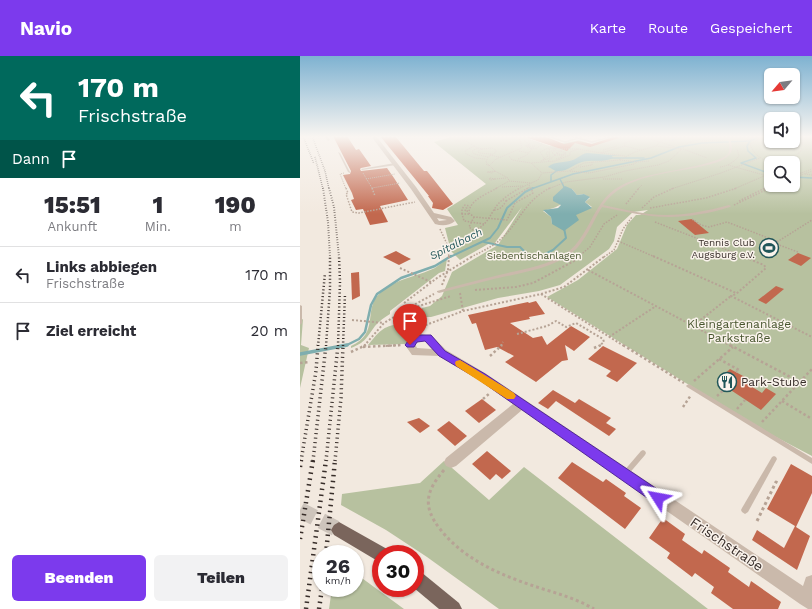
<!DOCTYPE html>
<html lang="de">
<meta charset="utf-8">
<style>
:root{--surface:#fff;--page:#f2f2f3;--text:#2b2b33;--muted:#7c7c81;--line:#e1e1e2;--accent:#7c3aed}
body{margin:0;font-family:"Work Sans",sans-serif;background:var(--page);color:var(--text);height:100vh;display:flex;flex-direction:column;font-size:15px;white-space:nowrap}
*{box-sizing:border-box;margin:0}
p{font-size:13px;color:var(--muted)}
.icon{flex:none;width:22px;height:22px;fill:none;stroke:currentColor;stroke-width:2;stroke-linecap:round;stroke-linejoin:round}
.map{position:relative;flex:1;overflow:hidden}
.drawer{display:flex;flex-direction:column;background:var(--surface);width:300px}
.drawer>*{flex:none}
.top-card{background:#00695c;color:#fff;overflow:hidden}
.needle{width:26px;rotate:241deg}
.tools{position:absolute;left:464px;top:12px;display:grid;gap:8px}
.tools a{display:grid;place-items:center;width:36px;height:36px;border-radius:6px;background:var(--surface);box-shadow:0 1px 3px #0004;font-size:20px}
.speed{position:absolute;left:12px;top:489px;display:flex;gap:8px;font-size:20px;font-weight:700;text-align:center}
.speed>*{display:grid;place-content:center;width:52px;height:52px;border-radius:50%;background:var(--surface);box-shadow:0 1px 3px #0004;line-height:1}
.speed small{font-size:10px;font-weight:400}
.speed .limit{border:6px solid #d22;background:#fff;color:#111}
.pin{position:absolute;display:grid;place-items:center;width:34px;height:34px;color:#fff;margin:-41px -17px;border-radius:50% 50% 50% 0;rotate:-45deg;box-shadow:0 0 4px #0007}
.pin .icon{rotate:45deg}
.me{position:absolute;width:44px;margin:-22px;rotate:304deg;stroke-linejoin:round;filter:drop-shadow(0 0 3px #0008)}
.turn{display:flex;align-items:center;gap:14px;height:84px;padding:0 12px;font-size:18px}
.turn .icon{width:52px;height:52px;stroke-width:2.5}
.turn b{display:block;font-size:28px;line-height:34px}
.then{display:flex;align-items:center;height:38px;padding:0 12px;background:#0003;gap:8px;font-size:15px}
.eta{display:flex;justify-content:space-evenly;align-items:center;height:68px;text-align:center}
.eta b{font-size:24px;font-weight:800;line-height:28px}
.action{display:flex;gap:8px;margin-top:auto;padding:8px 12px}
.action a{flex:1;height:46px;border-radius:6px;background:var(--accent);color:#fff;font-size:16px;font-weight:800;line-height:46px;text-align:center}
.action a+a{background:var(--page);color:var(--text)}
ul{padding:0;list-style:none}
li{display:flex;align-items:center;gap:12px;height:56px;padding:0 12px;border-top:1px solid var(--line)}
li div{flex:1}
li b{display:block;font-size:15px}
li em{font-style:normal}
header{display:flex;align-items:center;gap:24px;box-sizing:border-box;height:56px;padding:0 20px;background:var(--accent);color:#fff}
header strong{font-size:19px}
nav{display:flex;gap:22px;margin-inline-start:auto;font-size:14px}
main{display:flex;flex:1;min-height:0}
.map>svg:first-child{display:block}
.green{fill:#b7c19f;fill-rule:evenodd}
.water{fill:#7faeaf}
.lines{fill:none;stroke-linecap:round;stroke-linejoin:round}
.stream-far3{stroke:#7faeaf;stroke-width:1.5}
.stream-far2{stroke:#7faeaf;stroke-width:2}
.stream-far1{stroke:#7faeaf;stroke-width:2.5}
.stream{stroke:#7faeaf;stroke-width:3.5}
.building{fill:#c2684e}
.primary-tunnel{stroke:#cdc4bb;stroke-width:16;stroke-dasharray:16 8;stroke-linecap:butt}
.path-far4{stroke:#b6a395;stroke-width:1;stroke-dasharray:1 1;stroke-linecap:butt}
.path-far3{stroke:#b6a395;stroke-width:1.5;stroke-dasharray:1.5 1.5;stroke-linecap:butt}
.path-far2{stroke:#b6a395;stroke-width:2;stroke-dasharray:2 2;stroke-linecap:butt}
.path-far1{stroke:#b6a395;stroke-width:2.5;stroke-dasharray:2.5 2.5;stroke-linecap:butt}
.path{stroke:#b6a395;stroke-width:3;stroke-dasharray:3 3;stroke-linecap:butt}
.lane{fill:#cab9ab;fill-rule:evenodd}
.street{fill:#cab9ab;fill-rule:evenodd}
.primary{fill:#7a655c;fill-rule:evenodd}
.rail-far4{stroke:#382e2a;stroke-width:1.5;stroke-dasharray:0.5 1.5;stroke-linecap:butt}
.rail-far3{stroke:#382e2a;stroke-width:2;stroke-dasharray:0.5 2;stroke-linecap:butt}
.rail-far2{stroke:#382e2a;stroke-width:2.5;stroke-dasharray:1 2.5;stroke-linecap:butt}
.rail-far1{stroke:#382e2a;stroke-width:3.5;stroke-dasharray:1 3.5;stroke-linecap:butt}
.rail{stroke:#382e2a;stroke-width:4.5;stroke-dasharray:1.5 4.5;stroke-linecap:butt}
.route{fill:#7c3aed;stroke:#51269a}
.slow{fill:#f59e0b}
.labels{text-anchor:middle;dominant-baseline:central;stroke-width:3;stroke-linejoin:round;paint-order:stroke}
.far-poi-label{font-size:10px;fill:#382e2a;stroke:#faf3ec;text-anchor:end}
.far-park-label{font-size:10px;fill:#48562f;stroke:#faf3ec}
.far-water-label{font-size:11px;font-style:italic;fill:#215659;stroke:#faf3ec}
.park-label{font-size:12px;fill:#48562f;stroke:#faf3ec}
.poi-label{font-size:12px;fill:#382e2a;stroke:#faf3ec;text-anchor:start}
.near-street-label{font-size:14px;fill:#382e2a;stroke:#faf3ec}
</style>
<header>
<strong>Navio</strong>
<nav><a>Karte</a><a>Route</a><a>Gespeichert</a></nav>
</header>
<main>
<section class="drawer">
<div class="top-card">
<div class="turn"><svg class="icon" aria-label="left" viewBox="0 0 24 24"><path d="M17 20v-9H6M10 6l-5 5 5 5"/></svg><div><b>170 m</b>Frischstraße</div></div>
<div class="then">Dann<svg class="icon" aria-label="arrive" viewBox="0 0 24 24"><path d="M6 21V4h12l-3 4 3 4H6"/></svg></div>
</div>
<div class="eta">
<div><b>15:51</b><p>Ankunft</p></div>
<div><b>1</b><p>Min.</p></div>
<div><b>190</b><p>m</p></div>
</div>
<ul>
<li><svg class="icon" aria-label="left" viewBox="0 0 24 24"><path d="M17 20v-9H6M10 6l-5 5 5 5"/></svg><div><b>Links abbiegen</b><p>Frischstraße</p></div><em>170 m</em></li>
<li><svg class="icon" aria-label="arrive" viewBox="0 0 24 24"><path d="M6 21V4h12l-3 4 3 4H6"/></svg><div><b>Ziel erreicht</b></div><em>20 m</em></li>
</ul>
<div class="action"><a>Beenden</a><a>Teilen</a></div>
</section>
<div class="map">
<svg width="512" height="553" viewBox="0 0 512 553">
<rect width="100%" height="100%" fill="#f2e9df"/>
<g class="green">
<path d="M154,80H236L229,83L250,90L279,84L291,88L312,81L310,80H471V85H493V80H512V400L457,371L247,241L278,224L317,193L327,169L336,159H340L348,154L333,156L317,171L314,185L309,193L260,229L239,235L198,242L131,261H122V252L130,250L142,240L152,216L198,189L222,151L194,188L190,187L160,204L151,195L145,172L158,169L147,153L186,128L134,86ZM471,107H493V129H471ZM272,133L277,139L284,138L290,142L285,146L292,151L252,168L251,161L243,155C262,150 262,149 272,133Z"/>
<path d="M147,203L145,215L139,217L90,255V258C85,261 79,265 75,270C66,282 66,286 51,292V290C80,277 63,254 79,238C94,223 116,221 135,212C139,209 143,206 147,203Z"/>
<polygon points="3,263 1,289 9,292 0,332 0,265"/>
<path d="M100,268L109,271L113,278L105,288L68,289C79,276 82,270 100,268Z"/>
<polygon points="144,405 189,444 224,411 408,553 199,553 127,501 86,474 41,449 42,438 120,427"/>
<polygon points="55,517 104,553 29,553 32,532 55,532"/>
</g>
<g class="water">
<path d="M287,97L321,100H312L313,102C303,107 293,103 282,106C274,108 268,115 259,115C255,116 252,112 248,111C254,105 265,107 273,104C278,102 281,98 287,97Z"/>
<polygon points="265,130 272,133 277,139 284,138 290,141 285,146 292,152 276,159 279,164 264,175 252,168 251,161 243,154 258,152 261,149 253,145 253,141"/>
</g>
<g class="lines">
<g class="stream-far3">
<polyline points="372,84 377,80"/>
<polyline points="450,85 447,90 448,95 456,102 441,107 471,118"/>
<polyline points="450,85 460,80"/>
<polyline points="309,102 344,102"/>
<polyline points="493,121 512,122"/>
<polyline points="260,123 265,133"/>
<polyline points="251,125 251,119 259,113"/>
<polyline points="231,133 273,118 351,102 379,91 402,87 449,85"/>
</g>
<g class="stream-far2">
<polyline points="264,132 265,134"/>
<polyline points="184,186 207,191 220,191 228,199 226,201"/>
<polyline points="150,201 190,182 198,172 207,152 225,136 233,132"/>
<polyline points="239,201 253,194 266,182 264,172"/>
</g>
<g class="stream-far1">
<polyline points="227,200 225,202 230,203 241,200"/>
<polyline points="45,290 59,283 65,276 71,249 77,238 101,222 135,210 151,200"/>
</g>
<polyline class="stream" points="0,298 47,289"/>
</g>
<g class="building">
<polygon points="33,80 47,80 56,94 59,93 71,110 61,112 60,113 61,115 87,112 94,122 108,144 80,150 88,166 70,169 63,153 56,154 51,144 54,143 52,137 43,119 50,118 51,115"/>
<polygon points="80,80 95,80 124,115 127,115 153,148 143,154 132,152 133,147 128,140 129,140"/>
<polygon points="228,80 244,80 264,88 278,85 292,88 317,80 319,82 290,91 275,87 267,95 228,82"/>
<polygon points="392,163 409,177 395,179 378,165"/>
<polygon points="96,195 105,200 111,203 99,209 83,201"/>
<polygon points="498,197 511,202 501,210 488,204"/>
<polygon points="59,216 60,240 52,244 51,217"/>
<polygon points="476,230 484,233 466,248 458,244"/>
<polygon points="236,245 245,258 229,261 230,263 210,267 233,282 242,280 247,289 271,270 290,281 274,295 265,289 268,304 262,305 236,326 205,306 214,300 197,291 185,294 176,267 172,268 168,259 228,246 229,247"/>
<polygon points="303,290 337,307 317,326 306,320 311,315 288,303"/>
<polygon points="430,313 445,321 441,324 462,337 466,332 476,338 461,354 417,325"/>
<polygon points="253,334 275,347 279,343 311,362 306,367 316,373 309,380 256,345 248,353 238,347"/>
<polygon points="182,343 196,354 179,367 165,355"/>
<polygon points="119,362 130,370 120,377 107,366"/>
<polygon points="149,365 167,380 155,390 137,374"/>
<polygon points="187,395 211,415 202,423 196,418 190,424 172,408"/>
<polygon points="272,406 303,426 306,423 326,437 324,440 341,452 325,473 258,422"/>
<polygon points="491,408 512,420 512,437 496,471 510,480 497,514 452,484 457,474 484,492 495,470 467,453"/>
<polygon points="363,462 385,478 382,484 402,498 404,494 430,512 428,516 449,531 451,525 481,546 478,553 433,553 411,537 414,531 395,517 392,521 367,502 370,497 349,482"/>
</g>
<g class="lines">
<polyline class="primary-tunnel" points="0,454 39,474"/>
<g class="path-far4">
<polyline points="338,80 360,86 356,90"/>
<polyline points="368,80 360,86 375,91"/>
<polyline points="438,80 453,85"/>
<path d="M471,80L459,83L450,88C453,98 461,103 471,107"/>
<polyline points="169,81 161,82 155,85 166,85 171,80"/>
<polyline points="332,81 335,80"/>
<polyline points="199,82 210,80"/>
<polyline points="226,84 224,85 230,88 227,89"/>
<polyline points="365,84 373,85 384,80"/>
<polyline points="166,85 174,90 165,95 166,98 175,102 186,103"/>
<polyline points="228,85 231,84 242,88"/>
<polyline points="402,85 423,84"/>
<polyline points="436,87 445,80"/>
<polygon points="227,89 230,90 225,90"/>
<polyline points="174,90 178,92 172,95 174,98 188,101"/>
<polyline points="230,90 235,90 230,93"/>
<polyline points="325,90 301,97 325,100"/>
<polyline points="227,91 235,93 243,88"/>
<polyline points="178,92 182,93 178,95 179,97 191,98"/>
<polyline points="182,93 192,92 196,94 196,96 188,101 186,106 195,115 208,122 209,125 231,127"/>
<polyline points="262,93 278,93 301,97"/>
<polyline points="278,93 270,96 270,99 255,105 231,107 242,117 269,115 284,107 319,104 335,96 356,90 382,93"/>
<polyline points="383,93 407,102"/>
<polyline points="303,94 317,90"/>
<polyline points="340,94 325,90 324,87 347,80"/>
<polyline points="219,95 229,97"/>
<polygon points="261,95 266,97 262,99 256,97"/>
<polyline points="190,99 199,101"/>
<polyline points="255,99 252,97 254,95 262,94"/>
<polyline points="255,99 267,99"/>
<polyline points="209,100 212,104 231,107"/>
<polyline points="218,103 227,99 232,93"/>
<polyline points="244,103 248,100 246,97 250,94 248,92 253,92"/>
<polyline points="256,103 262,101 262,99"/>
<polyline points="243,104 244,102 240,96 248,92"/>
<polyline points="320,104 337,106 349,105"/>
<polyline points="241,105 250,102 249,96 256,93 253,92 262,93"/>
<polyline points="248,105 255,99"/>
<polyline points="488,107 501,95 503,85 507,80"/>
<polyline points="186,108 189,110 196,103 222,92 220,84 212,80"/>
<polyline points="428,109 471,121"/>
<polyline points="280,111 292,109 292,106"/>
<path d="M420,111C428,110 434,106 439,100L437,93"/>
<polygon points="195,115 192,117 187,116"/>
<polyline points="270,115 289,117 334,108 337,106"/>
<polyline points="493,115 501,117"/>
<polyline points="44,117 40,118 46,133"/>
<polyline points="63,117 72,132 100,127"/>
<polyline points="505,118 512,119"/>
<polyline points="493,120 512,113"/>
<polygon points="190,122 195,123 191,124 189,123"/>
<polyline points="493,122 512,115"/>
<polyline points="66,123 95,118"/>
<polyline points="195,123 206,122"/>
<polyline points="303,123 322,123"/>
<polyline points="229,129 231,133"/>
<polyline points="202,131 223,130"/>
<polyline points="195,133 209,125"/>
<polyline points="218,133 238,124 242,117"/>
<polyline points="226,133 230,131"/>
<polyline points="248,133 266,126 304,121 325,115 358,109 369,105 389,86 407,82 407,80"/>
<polyline points="338,133 342,129"/>
<polyline points="371,133 421,117 460,102"/>
<polyline points="434,133 471,117"/>
<polyline points="463,133 472,129"/>
<polyline points="468,133 477,129"/>
</g>
<g class="path-far3">
<polyline points="46,132 48,137 46,138 52,156 59,157 115,146"/>
<polyline points="72,132 75,140"/>
<path d="M197,132C187,138 169,144 169,157L174,161L207,164L215,147L233,137L231,132"/>
<polyline points="206,145 228,132"/>
<polyline points="439,145 465,132"/>
<polyline points="326,148 339,132"/>
<polyline points="434,149 470,132"/>
<polyline points="342,152 354,141 374,132"/>
<polyline points="350,152 406,142 437,132"/>
<path d="M194,154C200,154 203,150 206,145L203,144"/>
<polyline points="168,155 165,155 166,152 169,152"/>
<polyline points="162,158 162,153 165,149 170,150"/>
<polyline points="169,158 162,158 164,165 184,168"/>
<path d="M174,161L169,171L173,174C187,172 190,157 199,147C205,141 212,136 220,132"/>
<polyline points="392,163 401,169 409,171 427,166 476,185 479,189 498,196"/>
<polyline points="355,166 445,201"/>
<polyline points="140,173 147,188 149,201"/>
<polyline points="318,185 355,201"/>
<polyline points="477,186 512,164"/>
<path d="M171,201C181,196 192,191 201,183C220,166 224,145 250,132"/>
<polyline points="278,201 290,191 304,168 317,159"/>
<polyline points="304,201 314,194 323,173 332,161"/>
</g>
<g class="path-far2">
<polyline points="353,200 436,237"/>
<polyline points="442,200 464,209 466,212 436,238 431,240 512,281"/>
<polyline points="100,212 131,226"/>
<polyline points="288,214 431,290"/>
<polyline points="142,229 148,214 149,200"/>
<polyline points="175,234 216,231 233,227 274,205 279,200"/>
<polyline points="160,237 163,255"/>
<polyline points="241,238 324,290"/>
<polyline points="108,252 134,238"/>
<polyline points="52,264 84,267"/>
<polyline points="394,269 431,240"/>
<polyline points="118,272 163,255 241,238 264,231 305,200"/>
<polyline points="119,275 106,254 104,247 137,222 173,200"/>
<polyline points="217,278 247,270 256,265 266,271 276,267 303,283 304,286 299,290"/>
<polyline points="309,281 356,250"/>
<polyline points="64,290 84,267 106,254 151,240"/>
<polyline points="86,290 101,289"/>
<polyline points="201,290 203,286"/>
</g>
<g class="path-far1">
<polyline points="323,289 384,327"/>
<polyline points="430,289 500,326"/>
<polyline points="63,291 101,289"/>
<polyline points="294,292 301,289"/>
<polyline points="51,296 66,289"/>
<polyline points="190,300 202,289"/>
<polyline points="419,303 439,314 436,316"/>
<polyline points="0,307 10,306"/>
<polyline points="394,325 433,291"/>
<polyline points="417,340 427,331"/>
<polyline points="183,343 190,337"/>
<polyline points="482,345 512,363"/>
<polyline points="383,351 391,339"/>
<polyline points="437,353 445,344"/>
<polyline points="462,366 512,313"/>
</g>
<g class="path">
<path d="M144,414C126,435 122,450 140,473C165,505 203,520 240,532C259,538 277,543 294,553"/>
<polyline points="457,465 476,426 480,428"/>
</g>
<g class="lane">
<polygon points="24,80 27,80 30,84 28,85"/>
<path d="M245,80H249L265,85L276,82L268,80C271,80 274,81 277,81C281,82 285,80 289,80L281,82L292,85L312,80H316L292,87L278,83L265,87Z"/>
<path d="M427,80H429C432,87 434,95 428,100C422,106 411,108 403,110C369,118 325,118 303,149C319,152 334,156 349,158C377,161 403,156 429,149L431,150L430,151C404,159 378,163 351,160C335,158 318,154 302,151C294,164 288,179 278,191C258,213 218,217 190,224C173,228 156,233 139,237L137,236V235C158,229 179,224 199,219C223,213 248,210 268,196C287,181 292,155 308,139C316,131 327,126 337,123C355,116 419,109 428,98C431,92 429,86 427,80Z"/>
<polygon points="38,96 40,97 50,116 50,117 48,116"/>
<polygon points="95,107 96,107 96,109 62,114 61,113"/>
<polygon points="0,249 2,250 2,267 0,269"/>
<polygon points="389,328 512,402 512,408 387,331 386,330 387,329"/>
<polygon points="343,394 345,395 346,397 345,399 327,420 325,421 323,420 322,418 323,416 341,395"/>
<polygon points="474,400 476,401 477,403 448,456 445,458 442,456 441,454 442,452 472,401"/>
</g>
<g class="street">
<path d="M71,80H76L116,131L134,157L151,161L155,165C149,170 142,170 135,168L111,133ZM137,162L147,164L139,165Z"/>
<path d="M120,278L132,280L146,294L185,317L503,530L506,521L512,519V553H508L500,548L222,354L156,410L151,412L146,410L144,406L146,402L213,348L177,323L140,300L112,299L105,289C109,282 112,280 120,278ZM120,285H125L132,293L117,292L115,288Z"/>
</g>
<g class="primary">
<polygon points="39,466 87,493 89,498 81,498 81,507 34,479 31,474 34,469"/>
<polygon points="115,514 121,516 159,547 162,553 139,553 114,532"/>
</g>
<g class="rail-far4">
<polyline points="3,80 14,108"/>
<polyline points="12,80 25,115 29,133"/>
<polyline points="15,101 23,133"/>
</g>
<g class="rail-far3">
<polyline points="23,132 28,166 30,201"/>
<polyline points="29,132 34,151 39,201"/>
</g>
<g class="rail-far2">
<polyline points="18,290 25,217"/>
<polyline points="26,290 30,233 30,200"/>
<polyline points="38,290 40,226 39,200"/>
<polyline points="43,290 45,238"/>
</g>
<g class="rail-far1">
<polyline points="1,405 16,315 18,289"/>
<polyline points="13,405 26,289"/>
<polyline points="26,405 38,289"/>
<polyline points="35,405 41,342 43,289"/>
</g>
<g class="rail">
<polyline points="0,411 1,404"/>
<polyline points="0,483 13,404"/>
<polyline points="26,498 35,404"/>
<polyline points="6,553 26,404"/>
<polyline points="19,553 22,532"/>
</g>
</g>
<linearGradient id="sky" x2="0" y2="1"><stop stop-color="#7eb2d1"/><stop offset="0.51" stop-color="#f9f5f1"/><stop offset="1" stop-color="#f9f5f1" stop-opacity="0"/></linearGradient>
<rect width="512" height="158" fill="url(#sky)"/>
<polygon class="route" points="118,279 131,279 145,295 185,318 363,437 365,442 363,446 358,448 353,446 178,323 139,300 125,285 117,286 114,291 107,291 105,289 111,281"/>
<polygon class="slow" points="160,304 214,337 216,340 214,343 207,343 156,310 155,307 156,305"/>
<defs>
<symbol id="stadium-ring" viewBox="-11 -11 22 22"><circle r="9.5" fill="#faf3ec" stroke="#215659" stroke-width="1.5"/><path d="M0-5a6.5 5 0 1 0 0 10a6.5 5 0 1 0 0-10ZM-3.5-1.8h7v3.6h-7Z" fill="#215659"/></symbol>
<symbol id="restaurant-ring" viewBox="-11 -11 22 22"><circle r="9.5" fill="#faf3ec" stroke="#215659" stroke-width="1.5"/><path d="M-5-6h1v4h1v-4h1v4h1v-4h1v5L-1.5 .5V6h-2V.5L-5-1ZM5-6V6H3V1.5H1.5Q1.5-4 5-6Z" fill="#215659"/></symbol>
</defs>
<g fill-rule="evenodd">
<use href="#stadium-ring" x="458" y="181" width="22" height="22"/>
<use href="#restaurant-ring" x="416" y="315" width="22" height="22"/>
</g>
<g class="labels">
<g class="far-poi-label">
<text x="455" y="186">Tennis Club<tspan x="455" dy="12">Augsburg e.V.</tspan></text>
</g>
<g class="far-park-label">
<text x="234" y="199">Siebentischanlagen</text>
</g>
<g class="far-water-label">
<text transform="translate(156 188) rotate(-27)">Spitalbach</text>
</g>
<g class="park-label">
<text x="439" y="268">Kleingartenanlage<tspan x="439" dy="14">Parkstraße</tspan></text>
</g>
<g class="poi-label">
<text x="441" y="326">Park-Stube</text>
</g>
<g class="near-street-label">
<text transform="translate(427 488) rotate(34)">Frischstraße</text>
</g>
</g>
</svg>
<div class="tools">
<a><svg class="needle" viewBox="-14 -14 28 28"><path d="M0-13l5 13h-10z" fill="#e53935"/><path d="M0 13l5-13h-10z" fill="#7c7c81"/></svg></a>
<a><svg class="icon" aria-label="sound" viewBox="0 0 24 24"><path d="M4 9h4l5-4v14l-5-4H4zM17 9q2 3 0 6"/></svg></a>
<a><svg class="icon" aria-label="search" viewBox="0 0 24 24"><circle cx="10" cy="10" r="6"/><path d="M15 15l6 6"/></svg></a>
</div>
<div class="speed"><div>26<small>km/h</small></div><div class="limit">30</div></div>
<div class="pin" style="left:110px;top:289px;background:#d93025"><svg class="icon" aria-label="arrive" viewBox="0 0 24 24"><path d="M6 21V4h12l-3 4 3 4H6"/></svg></div>
<svg class="me" style="left:358px;top:442px" viewBox="-20 -20 40 40"><path d="M0-17L14 15 0 8-14 15z" fill="#7c3aed" stroke="#fff" stroke-width="4"/></svg>
</div>
</main>
